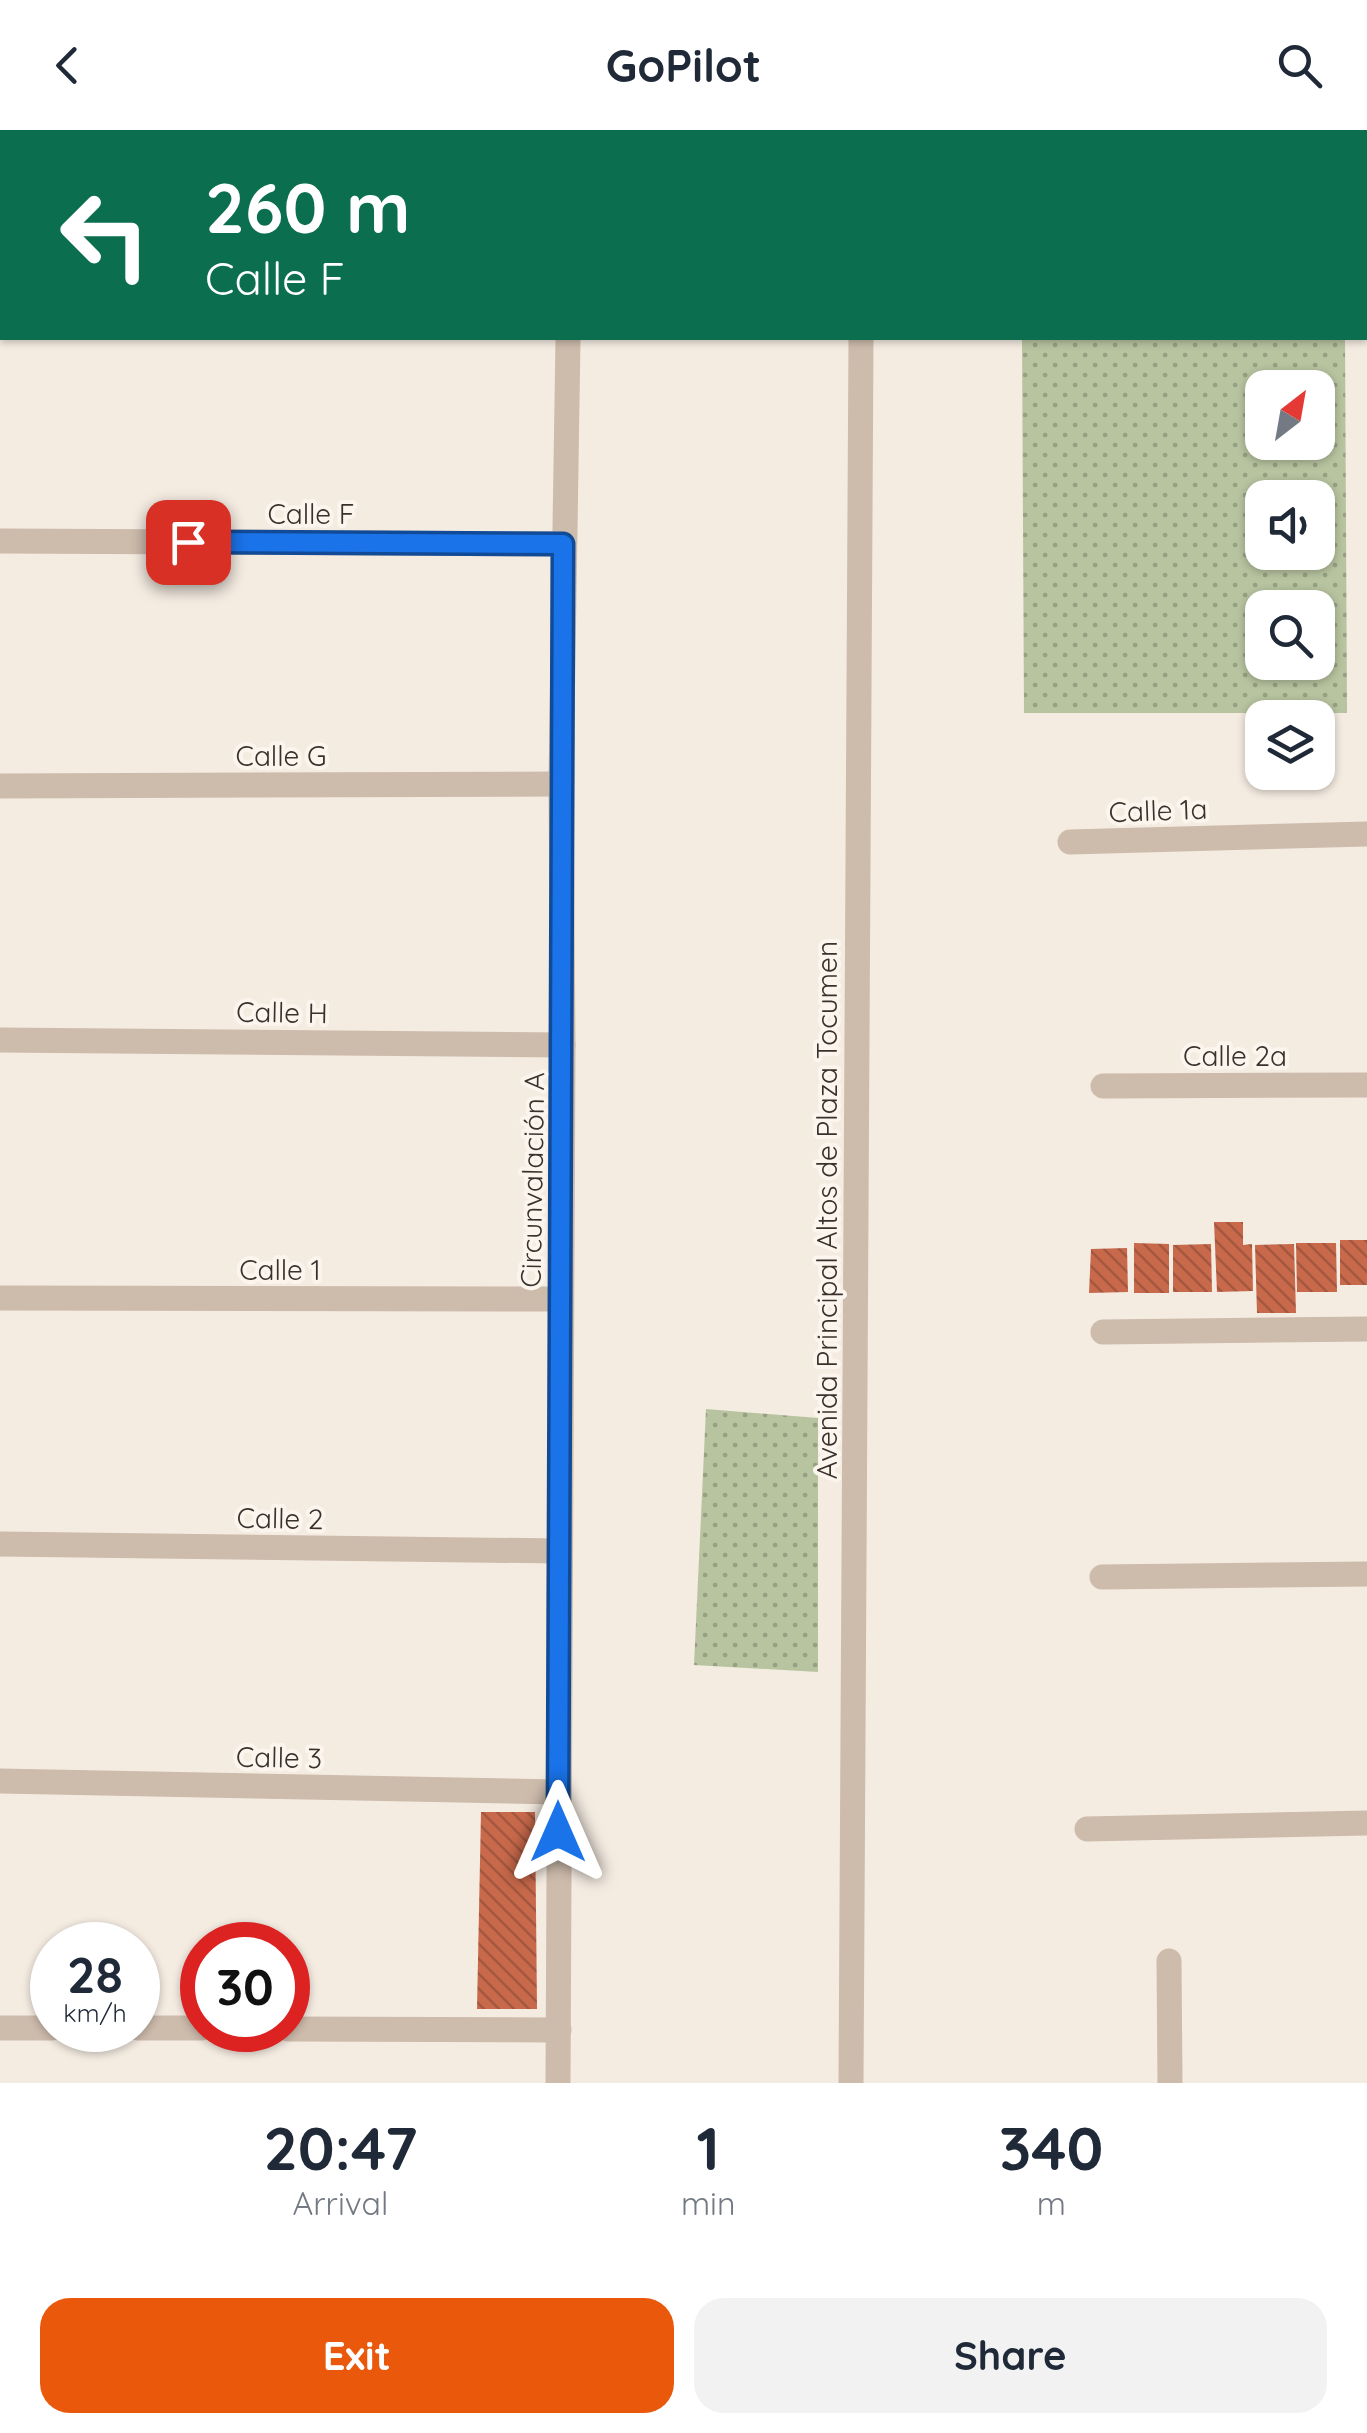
<!DOCTYPE html>
<meta charset="utf-8">
<style>
:root{--surface:#fff;--page:#f2f2f3;--text:#1f2937;--muted:#747a83;--accent:#ea580c}
body{margin:0;font-family:Quicksand,sans-serif;background:var(--page);color:var(--text);height:100vh;display:flex;flex-direction:column;font-size:38px;white-space:nowrap}
*{box-sizing:border-box;margin:0}
p{font-size:32px;color:var(--muted)}
.icon{flex:none;width:55px;height:55px;fill:none;stroke:currentColor;stroke-width:2;stroke-linecap:round;stroke-linejoin:round}
.map{position:relative;height:1953px;overflow:hidden}
.side{display:flex;flex-direction:column;background:var(--surface);flex:1}
.side>*{flex:none}
.hud{position:absolute;left:0px;top:0px;width:1368px;height:210px;box-shadow:0 2px 8px #0004;background:#0b6e4f;color:#fff;overflow:hidden}
.needle{width:65px;rotate:31deg}
.tools{position:absolute;left:1245px;top:240px;display:grid;gap:20px}
.tools a{display:grid;place-items:center;width:90px;height:90px;border-radius:20px;background:var(--surface);box-shadow:0 2px 8px #0004;font-size:50px}
.speed{position:absolute;left:30px;top:1792px;display:flex;gap:20px;font-size:50px;font-weight:700;text-align:center}
.speed>*{display:grid;place-content:center;width:130px;height:130px;border-radius:50%;background:var(--surface);box-shadow:0 2px 8px #0004;line-height:1}
.speed small{font-size:25px;font-weight:400}
.speed .limit{border:15px solid #d22;background:#fff;color:#111}
.pin{position:absolute;display:grid;place-items:center;width:85px;height:85px;color:#fff;margin:-42px;border-radius:20px;box-shadow:0 5px 15px #0006}
.me{position:absolute;width:110px;margin:-55px;rotate:0deg;stroke-linejoin:round;filter:drop-shadow(0 0 8px #0008)}
.turn{display:flex;align-items:center;gap:35px;height:210px;padding:0 40px;font-size:45px}
.turn .icon{width:130px;height:130px;stroke-width:2.5}
.turn b{display:block;font-size:70px;line-height:85px}
.eta{display:flex;justify-content:space-evenly;align-items:center;height:170px;text-align:center}
.eta b{font-size:60px;font-weight:700;line-height:70px}
.cta{display:flex;gap:20px;margin-top:auto;padding:20px 40px}
.cta a{flex:1;height:115px;border-radius:30px;background:var(--accent);color:#fff;font-size:40px;font-weight:700;line-height:115px;text-align:center}
.cta a+a{background:var(--page);color:var(--text)}
header{display:flex;justify-content:space-between;align-items:center;height:130px;padding:0 40px;background:var(--surface);font-size:45px;font-weight:700}
.map>svg:first-child{display:block}
.green{fill:url(#green-dots);fill-rule:evenodd}
.building{fill:url(#building-back-hatch)}
.lines{fill:none;stroke-linecap:round;stroke-linejoin:round}
.street{stroke:#cdbbac;stroke-width:25}
.route-casing{stroke:#114b97;stroke-width:25}
.route{stroke:#1a73e8;stroke-width:18}
.labels{text-anchor:middle;dominant-baseline:central;stroke-width:8;stroke-linejoin:round;paint-order:stroke}
.street-label{font-size:28px;fill:#3b302b;stroke:#fbf5ee}
</style>
<header><svg class="icon" aria-label="back" viewBox="0 0 24 24"><path d="M15 5l-7 7 7 7"/></svg>GoPilot<svg class="icon" aria-label="search" viewBox="0 0 24 24"><circle cx="10" cy="10" r="6"/><path d="M15 15l6 6"/></svg></header>
<div class="map">
<svg width="1367" height="1953" viewBox="0 0 1367 1953">
<defs>
<pattern id="green-dots" width="8" height="8" patternUnits="userSpaceOnUse" patternTransform="scale(2.5)"><rect width="8" height="8" fill="#b8c4a0"/><path d="M2 2h.1M6 6h.1" fill="none" stroke="#97a083" stroke-width="1.8" stroke-linecap="round"/></pattern>
<pattern id="building-back-hatch" width="6" height="6" patternUnits="userSpaceOnUse" patternTransform="scale(2.5)"><rect width="6" height="6" fill="#c8694b"/><path d="M-1 5l2 2M0 0l6 6M5-1l2 2" fill="none" stroke="#a4573f"/></pattern>
</defs>
<rect width="100%" height="100%" fill="#f4ebe1"/>
<g class="green">
<polygon points="1020,0 1344,0 1344,2 1021,2"/>
<path d="M1022,208H1345L1347,583H1024ZM1262,258H1318V312H1262ZM1262,368H1318V422H1262ZM1262,478H1318V532H1262Z"/>
<polygon points="706,1279 818,1288 818,1542 694,1535"/>
</g>
<g class="building">
<polygon points="1214,1092 1243,1092 1243,1115 1252,1114 1253,1161 1217,1162"/>
<rect x="1340" y="1110" width="27" height="45"/>
<polygon points="1134,1113 1169,1114 1169,1163 1134,1163"/>
<polygon points="1296,1113 1336,1113 1337,1162 1297,1162"/>
<polygon points="1211,1114 1212,1162 1173,1162 1173,1115"/>
<polygon points="1294,1114 1296,1183 1257,1183 1255,1115"/>
<polygon points="1127,1118 1128,1162 1089,1163 1091,1119"/>
<polygon points="481,1682 535,1682 537,1879 477,1879"/>
</g>
<g class="lines">
<g class="street">
<polyline points="569,2 569,0"/>
<polyline points="864,2 864,0"/>
<polyline points="0,164 2,164"/>
<polyline points="0,411 563,414"/>
<polyline points="0,656 561,654"/>
<polyline points="1070,712 1367,704"/>
<polyline points="0,910 563,915"/>
<polyline points="1103,956 1367,955"/>
<polyline points="0,1168 561,1169"/>
<polyline points="1103,1202 1367,1199"/>
<polyline points="0,1414 559,1421"/>
<polyline points="1102,1447 1367,1444"/>
<polyline points="0,1651 557,1662"/>
<polyline points="1087,1699 1367,1693"/>
<polyline points="1169,1831 1170,1953"/>
<polyline points="0,1898 52,1898"/>
<polyline points="138,1898 202,1898"/>
<polyline points="288,1899 559,1900"/>
<polyline points="558,1953 563,915 561,654 568,208"/>
<polyline points="851,1953 861,208"/>
</g>
</g>
<g class="lines">
<defs>
<polyline id="route" points="188,412 563,414 558,1702"/>
</defs>
<use href="#route" class="route-casing"/>
<use href="#route" class="route"/>
</g>
<g class="labels">
<g class="street-label">
<text x="311" y="383">Calle F</text>
<text x="281" y="625">Calle G</text>
<text transform="translate(1158 680) rotate(-2)">Calle 1a</text>
<text transform="translate(282 882) rotate(1)">Calle H</text>
<text x="1235" y="925">Calle 2a</text>
<text transform="translate(532 1050) rotate(-89)">Circunvalación A</text>
<text transform="translate(826 1080) rotate(-90)">Avenida Principal Altos de Plaza Tocumen</text>
<text x="280" y="1139">Calle 1</text>
<text transform="translate(280 1388) rotate(1)">Calle 2</text>
<text transform="translate(279 1627) rotate(1)">Calle 3</text>
</g>
</g>
</svg>
<div class="tools">
<a><svg class="needle" viewBox="-14 -14 28 28"><path d="M0-13l5 13h-10z" fill="#e53935"/><path d="M0 13l5-13h-10z" fill="#747a83"/></svg></a>
<a><svg class="icon" aria-label="sound" viewBox="0 0 24 24"><path d="M4 9h4l5-4v14l-5-4H4zM17 9q2 3 0 6"/></svg></a>
<a><svg class="icon" aria-label="search" viewBox="0 0 24 24"><circle cx="10" cy="10" r="6"/><path d="M15 15l6 6"/></svg></a>
<a><svg class="icon" aria-label="layers" viewBox="0 0 24 24"><path d="M12 4l9 5-9 5-9-5zM3 14l9 5 9-5"/></svg></a>
</div>
<div class="speed"><div>28<small>km/h</small></div><div class="limit">30</div></div>
<div class="pin" style="left:188px;top:412px;background:#d93025"><svg class="icon" aria-label="arrive" viewBox="0 0 24 24"><path d="M6 21V4h12l-3 4 3 4H6"/></svg></div>
<svg class="me" style="left:558px;top:1702px" viewBox="-20 -20 40 40"><path d="M0-17L14 15 0 8-14 15z" fill="#1a73e8" stroke="#fff" stroke-width="4"/></svg>
<div class="hud">
<div class="turn"><svg class="icon" aria-label="left" viewBox="0 0 24 24"><path d="M17 20v-9H6M10 6l-5 5 5 5"/></svg><div><b>260 m</b>Calle F</div></div>
</div>
</div>
<section class="side">
<div class="eta">
<div><b>20:47</b><p>Arrival</p></div>
<div><b>1</b><p>min</p></div>
<div><b>340</b><p>m</p></div>
</div>
<div class="cta"><a>Exit</a><a>Share</a></div>
</section>
